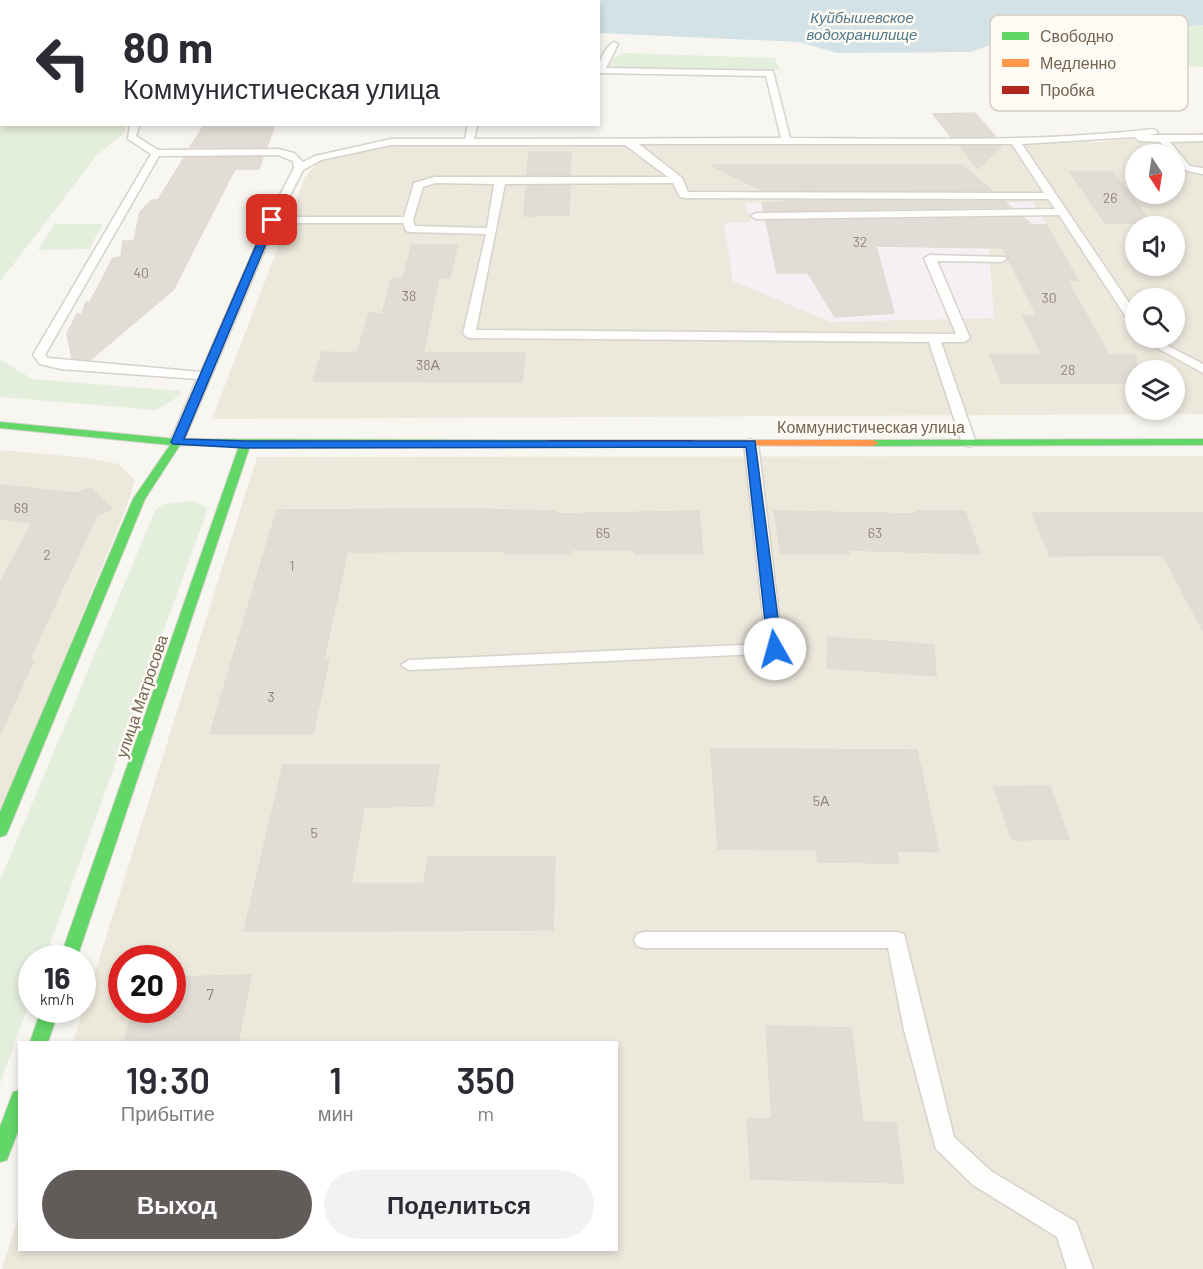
<!DOCTYPE html>
<html lang="ru">
<meta charset="utf-8">
<style>
:root{--surface:#fff;--page:#f2f2f3;--text:#2b2b33;--muted:#7c7c81;--accent:#615c5a}
body{margin:0;font-family:Barlow,sans-serif;background:var(--page);color:var(--text);height:100vh;display:flex;flex-direction:column;font-size:22px;white-space:nowrap}
*{box-sizing:border-box;margin:0}
p{font-size:20px;color:var(--muted)}
.icon{flex:none;width:33px;height:33px;fill:none;stroke:currentColor;stroke-width:2;stroke-linecap:round;stroke-linejoin:round}
.map{position:relative;flex:1;overflow:hidden}
.panel{position:absolute;left:18px;top:1041px;width:600px;height:210px;display:flex;flex-direction:column;background:var(--surface);border-radius:0px;box-shadow:0 3px 9px #0003}
.panel>*{flex:none}
.banner{position:absolute;left:0px;top:0px;width:600px;height:126px;box-shadow:0 3px 9px #0003;background:#fff;color:var(--text);overflow:hidden}
.needle{width:39px;rotate:168deg}
.fabs{position:absolute;left:1125px;top:144px;display:grid;gap:12px}
.fabs a{display:grid;place-items:center;width:60px;height:60px;border-radius:50%;background:var(--surface);box-shadow:0 3px 9px #0003;font-size:30px}
.speed{position:absolute;left:18px;top:945px;display:flex;gap:12px;font-size:30px;font-weight:700;text-align:center}
.speed>*{display:grid;place-content:center;width:78px;height:78px;border-radius:50%;background:var(--surface);box-shadow:0 3px 9px #0003;line-height:1}
.speed small{font-size:15px;font-weight:400}
.speed .limit{border:9px solid #d22;background:#fff;color:#111}
.pin{position:absolute;display:grid;place-items:center;width:51px;height:51px;color:#fff;margin:-26px;border-radius:12px;box-shadow:0 3px 9px #0006}
.me{position:absolute;width:66px;margin:-33px;rotate:353deg;stroke-linejoin:round;filter:drop-shadow(0 0 4px #0008)}
.turn{display:flex;align-items:center;gap:21px;height:126px;padding:0 24px;font-size:27px}
.turn .icon{width:78px;height:78px;stroke-width:2.5}
.turn b{display:block;font-size:42px;line-height:51px}
.eta{display:flex;justify-content:space-evenly;align-items:center;height:102px;text-align:center}
.eta b{font-size:36px;font-weight:600;line-height:42px}
.button{display:flex;gap:12px;margin-top:auto;padding:12px 24px}
.button a{flex:1;height:69px;border-radius:36px;background:var(--accent);color:#fff;font-size:24px;font-weight:600;line-height:69px;text-align:center}
.button a+a{background:var(--page);color:var(--text)}
.map>svg:first-child{display:block}
.residential{fill:#ede8dc;fill-rule:evenodd}
.education{fill:#f6eff4}
.green{fill:#e4eedc}
.water{fill:#d3e2e7}
.building{fill:#e2dcd6;stroke:#e0dbd3;stroke-width:1.5}
.lines{fill:none;stroke-linecap:round;stroke-linejoin:round}
.lane-casing{stroke:#d6d2cb;stroke-width:3}
.fast-casing{stroke:#d7d3cd;stroke-width:2}
.slow-casing{stroke:#d7d3cd;stroke-width:2}
.jam-casing{stroke:#d7d3cd;stroke-width:2}
.lane{fill:#fefefd;fill-rule:evenodd}
.fast{fill:#63d668;fill-rule:evenodd}
.slow{fill:#ff974d;fill-rule:evenodd}
.jam{fill:#b3261e;fill-rule:evenodd}
.route{fill:#1a73e8;stroke:#114b97;stroke-width:1.5}
.labels{text-anchor:middle;dominant-baseline:central;stroke-width:5;stroke-linejoin:round;paint-order:stroke}
.number-label{font-size:14px;fill:#918475}
.far-water-label{font-size:15px;font-style:italic;fill:#51788b;stroke:#fefbf4}
.street-label{font-size:16px;fill:#746452;stroke:#fefbf4}
.near-number-label{font-size:16px;fill:#918475}
.key{fill:#fefbf4;stroke:#d5cec3;stroke-width:1.5}
.key-label{font-size:16px;fill:#746452}
</style>
<div class="map">
<svg width="1203" height="1269" viewBox="0 0 1203 1269">
<rect width="100%" height="100%" fill="#f8f6f0"/>
<g class="residential">
<path d="M1203,132V414L212,419L305,177L318,162L359,151L401,145L1035,143L1099,142ZM1136,154H1174V194H1136ZM1136,226H1174V266H1136ZM1136,298H1174V338H1136ZM1136,370H1174V410H1136Z"/>
<polygon points="0,450 87,458 118,464 135,480 126,508 0,814"/>
<path d="M1203,456V1269H2L19,1215L20,1250H616V1042H73L257,457ZM122,958H172V1010H122Z"/>
</g>
<polygon class="education" points="1033,202 1059,247 989,248 994,318 831,322 733,281 724,223 752,222 744,203"/>
<g class="green">
<polygon points="1203,25 1203,67 1029,62 1011,43"/>
<polygon points="0,43 2,124 127,125 124,133 96,156 0,282"/>
<polygon points="624,53 775,58 780,70 609,67 613,58"/>
<polygon points="54,224 103,224 89,249 38,250"/>
<polygon points="0,359 32,379 180,391 181,395 156,410 0,397"/>
<polygon points="194,501 208,508 45,958 32,958 31,997 0,1084 0,880 155,511 163,504"/>
</g>
<polygon class="water" points="0,0 1203,0 1203,25 999,42 971,52 837,53 799,42 599,33 598,2 2,2 1,36"/>
<g class="building">
<polygon points="975,113 995,136 951,137 933,114"/>
<polygon points="203,127 274,127 267,147 190,147"/>
<polygon points="960,146 1000,146 1001,147 978,169"/>
<polygon points="529,152 571,152 570,175 527,175"/>
<polygon points="263,157 259,169 235,169 173,290 90,360 72,358 67,334 77,314 82,314 86,302 90,302 113,258 121,257 123,241 134,241 140,212 152,200 158,200 184,158"/>
<polygon points="711,165 962,165 992,191 761,190"/>
<polygon points="1070,172 1113,172 1151,223 1105,223"/>
<polygon points="526,186 570,186 569,215 524,216"/>
<polygon points="782,201 1004,201 1011,207 764,211 762,203 786,202"/>
<polygon points="1024,218 1032,225 1046,225 1078,280 1067,280 1109,355 1136,355 1136,383 1002,383 990,355 1042,355 1023,316 1037,316 1003,248 876,246 894,313 835,317 808,273 777,273 766,221"/>
<polygon points="412,245 457,245 450,278 439,278 423,353 525,353 522,382 313,381 322,352 357,353 369,313 382,314 392,278 403,278"/>
<polygon points="0,485 75,493 91,488 112,509 97,515 29,660 34,660 0,734 0,583 32,523 0,519"/>
<polygon points="465,509 556,511 556,514 699,511 703,554 635,554 635,550 571,550 571,554 504,554 504,551 347,552 324,659 329,659 313,734 210,734 277,510"/>
<polygon points="774,511 917,514 916,511 965,511 980,554 848,550 849,554 781,554"/>
<polygon points="1032,513 1203,513 1203,631 1163,555 1050,556"/>
<polygon points="828,637 934,645 936,676 827,668"/>
<polygon points="711,749 917,750 939,852 897,851 899,863 818,862 816,850 718,849"/>
<polygon points="283,765 439,765 433,806 364,807 351,884 424,884 428,857 555,857 553,930 244,931"/>
<polygon points="1050,786 1069,839 1012,840 994,787"/>
<polygon points="251,975 238,1042 124,1042 133,1010 172,1010 172,977"/>
<polygon points="766,1026 851,1028 863,1122 896,1123 904,1183 751,1179 747,1119 772,1119"/>
</g>
<g class="lines">
<defs>
<g id="lane">
<path d="M614,42L618,44L606,68L773,71L790,138C911,138 1033,143 1153,129L1158,132L1156,134L1147,135H1203V141L1170,142L1190,166L1203,168V174C1190,172 1176,170 1174,154H1171L1160,142L1139,141L1135,137L1022,144L1136,313V327L1130,323L1059,215L756,219L751,216L756,213L1055,209L1048,199L684,198L680,197L673,183L505,184L476,330L956,334L924,258L930,255L1005,257L1007,259L1001,262L937,261L970,338L964,342H941L976,443L969,447L962,443L929,342L469,338L463,334L486,234L410,232L406,231L403,223H276L182,445H172L170,442L197,379L61,369L40,364L33,355L151,154L128,139L130,124H140L136,136L158,150L278,149L294,153L303,162L315,156L391,139H465L468,124H478L474,139L781,138L766,76L598,73C598,62 605,47 614,42ZM639,144H1012L1044,193L688,192L682,178ZM391,145H625L668,177H434L414,183L404,217H279L303,170L321,160ZM278,155L293,161L294,168L267,220L201,372L48,358L45,355L159,156ZM435,183L494,184L487,228L415,226L413,220L423,187Z"/>
<polygon points="1139,338 1153,338 1203,364 1203,373"/>
<polygon points="751,439 758,443 783,649 781,653 409,670 401,665 409,660 766,644 744,443"/>
<polygon points="644,932 897,932 904,934 954,1137 991,1171 1076,1222 1093,1269 1067,1269 1057,1237 973,1185 936,1149 904,1030 888,948 644,948 637,946 634,940 637,934"/>
</g>
<g id="fast">
<polygon points="0,422 177,439 548,440 554,443 548,446 250,446 77,958 60,958 239,446 180,445 145,499 8,831 6,835 0,837 0,812 133,499 170,445 0,428"/>
<polygon points="1203,439 1203,445 873,446 867,443 873,440"/>
<polygon points="41,1010 59,1010 48,1042 30,1042"/>
<polygon points="20,1090 20,1126 7,1160 0,1162 0,1127 13,1092"/>
</g>
<polygon id="slow" points="693,440 873,440 879,443 873,446 689,445 689,441"/>
<polygon id="jam" points="548,440 693,440 699,443 693,446 544,445 544,441"/>
</defs>
<use href="#lane" class="lane-casing"/>
<use href="#fast" class="fast-casing"/>
<use href="#slow" class="slow-casing"/>
<use href="#jam" class="jam-casing"/>
<use href="#lane" class="lane"/>
<use href="#fast" class="fast"/>
<use href="#slow" class="slow"/>
<use href="#jam" class="jam"/>
</g>
<polygon class="route" points="272,218 276,220 184,439 245,441 755,441 782,649 780,652 775,653 768,649 746,447 245,448 173,444 171,442 267,220"/>
<g class="labels">
<g class="number-label">
<text x="1110" y="197">26</text>
<text x="860" y="241">32</text>
<text x="141" y="272">40</text>
<text x="409" y="295">38</text>
<text x="1049" y="297">30</text>
<text x="428" y="364">38А</text>
<text x="1068" y="369">28</text>
<text x="21" y="507">69</text>
<text x="603" y="532">65</text>
<text x="875" y="532">63</text>
<text x="47" y="554">2</text>
<text x="292" y="565">1</text>
<text x="271" y="696">3</text>
<text x="821" y="800">5А</text>
<text x="314" y="832">5</text>
</g>
<g class="far-water-label">
<text x="862" y="17">Куйбышевское<tspan x="862" dy="17">водохранилище</tspan></text>
</g>
<g class="street-label">
<text x="871" y="426">Коммунистическая улица</text>
<text transform="translate(141 696) rotate(-71)">улица Матросова</text>
</g>
<g class="near-number-label">
<text x="210" y="993">7</text>
</g>
</g>
<rect x="990" y="15" width="198" height="96" rx="9" class="key"/>
<rect x="1002" y="32" width="27" height="8" fill="#63d668"/>
<rect x="1002" y="59" width="27" height="8" fill="#ff974d"/>
<rect x="1002" y="86" width="27" height="8" fill="#b3261e"/>
<g class="key-label">
<text x="1040" y="42">Свободно</text>
<text x="1040" y="69">Медленно</text>
<text x="1040" y="96">Пробка</text>
</g>
</svg>
<div class="fabs">
<a><svg class="needle" viewBox="-14 -14 28 28"><path d="M0-13l5 13h-10z" fill="#e53935"/><path d="M0 13l5-13h-10z" fill="#7c7c81"/></svg></a>
<a><svg class="icon" aria-label="sound" viewBox="0 0 24 24"><path d="M4 9h4l5-4v14l-5-4H4zM17 9q2 3 0 6"/></svg></a>
<a><svg class="icon" aria-label="search" viewBox="0 0 24 24"><circle cx="10" cy="10" r="6"/><path d="M15 15l6 6"/></svg></a>
<a><svg class="icon" aria-label="layers" viewBox="0 0 24 24"><path d="M12 4l9 5-9 5-9-5zM3 14l9 5 9-5"/></svg></a>
</div>
<div class="speed"><div>16<small>km/h</small></div><div class="limit">20</div></div>
<div class="pin" style="left:272px;top:220px;background:#d93025"><svg class="icon" aria-label="arrive" viewBox="0 0 24 24"><path d="M6 21V4h12l-3 4 3 4H6"/></svg></div>
<svg class="me" style="left:775px;top:649px" viewBox="-20 -20 40 40"><circle r="19" fill="#fff"/><path d="M0-13L10 11 0 6-10 11z" fill="#1a73e8"/></svg>
<div class="banner">
<div class="turn"><svg class="icon" aria-label="left" viewBox="0 0 24 24"><path d="M17 20v-9H6M10 6l-5 5 5 5"/></svg><div><b>80 m</b>Коммунистическая улица</div></div>
</div>
<section class="panel">
<div class="eta">
<div><b>19:30</b><p>Прибытие</p></div>
<div><b>1</b><p>мин</p></div>
<div><b>350</b><p>m</p></div>
</div>
<div class="button"><a>Выход</a><a>Поделиться</a></div>
</section>
</div>
